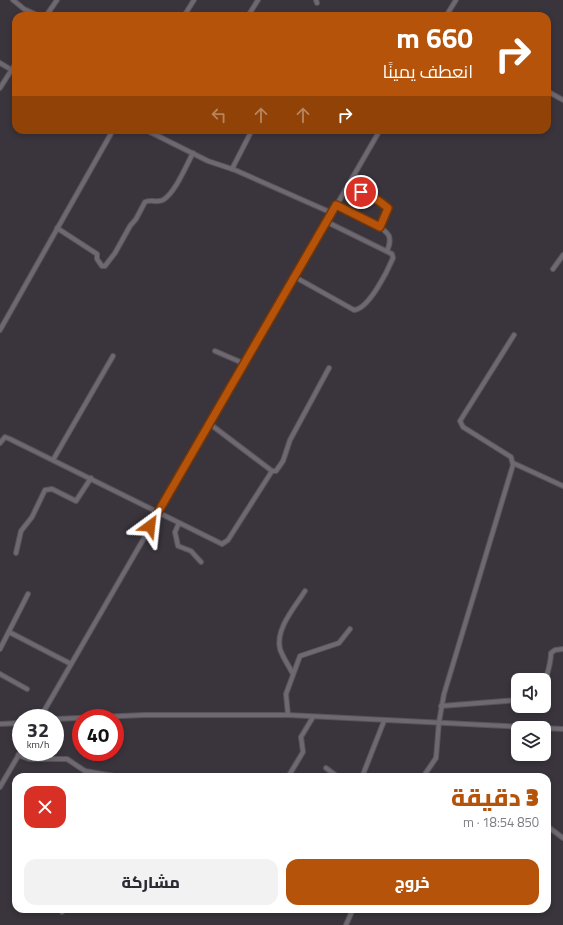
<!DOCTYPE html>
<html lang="ar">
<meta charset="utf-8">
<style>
:root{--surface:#fff;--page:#f2f2f3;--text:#2b2b33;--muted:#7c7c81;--accent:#b45309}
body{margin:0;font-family:"Titillium Web",Cairo,sans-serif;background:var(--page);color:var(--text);direction:rtl;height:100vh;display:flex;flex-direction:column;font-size:15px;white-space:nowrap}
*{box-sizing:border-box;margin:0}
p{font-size:13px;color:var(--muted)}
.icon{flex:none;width:22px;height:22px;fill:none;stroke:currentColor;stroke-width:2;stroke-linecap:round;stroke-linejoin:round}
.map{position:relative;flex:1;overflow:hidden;direction:ltr}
.sheet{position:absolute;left:12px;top:773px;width:539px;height:140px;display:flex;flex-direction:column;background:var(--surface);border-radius:12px;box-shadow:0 2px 6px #0003;direction:rtl}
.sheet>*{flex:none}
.banner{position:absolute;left:12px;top:12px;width:539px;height:122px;border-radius:12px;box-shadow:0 2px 6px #0003;direction:rtl;background:#b45309;color:#fff;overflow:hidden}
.fabs{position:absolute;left:511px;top:673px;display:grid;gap:8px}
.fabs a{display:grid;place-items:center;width:40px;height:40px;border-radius:8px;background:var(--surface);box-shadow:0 2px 6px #0003;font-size:20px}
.speed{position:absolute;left:12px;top:709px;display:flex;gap:8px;font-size:20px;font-weight:700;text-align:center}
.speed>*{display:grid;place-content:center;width:52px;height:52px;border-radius:50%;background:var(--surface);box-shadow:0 2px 6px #0003;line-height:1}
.speed small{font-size:10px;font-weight:400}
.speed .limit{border:6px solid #d22;background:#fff;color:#111}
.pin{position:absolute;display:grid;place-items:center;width:34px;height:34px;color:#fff;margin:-17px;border:2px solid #fff;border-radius:50%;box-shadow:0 1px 4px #0007}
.me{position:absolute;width:44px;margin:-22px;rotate:30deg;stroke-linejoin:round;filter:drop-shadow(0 0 3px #0008)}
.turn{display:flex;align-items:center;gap:14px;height:84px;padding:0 12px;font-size:18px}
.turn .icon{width:52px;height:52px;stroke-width:2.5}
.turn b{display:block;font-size:28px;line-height:34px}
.lanes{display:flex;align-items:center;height:38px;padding:0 12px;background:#0003;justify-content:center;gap:20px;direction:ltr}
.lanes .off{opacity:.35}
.round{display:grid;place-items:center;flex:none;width:42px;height:42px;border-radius:12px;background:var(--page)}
.summary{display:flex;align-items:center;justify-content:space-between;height:68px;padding:0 12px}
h1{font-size:24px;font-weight:800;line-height:30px;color:var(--accent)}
.action{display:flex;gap:8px;margin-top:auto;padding:8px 12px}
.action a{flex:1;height:46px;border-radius:12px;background:var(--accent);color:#fff;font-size:16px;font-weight:800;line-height:46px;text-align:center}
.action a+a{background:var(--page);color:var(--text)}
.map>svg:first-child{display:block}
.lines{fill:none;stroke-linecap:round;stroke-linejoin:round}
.minor-casing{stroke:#575359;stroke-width:6}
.minor{stroke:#6e6871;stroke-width:4}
.route-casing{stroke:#753606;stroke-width:10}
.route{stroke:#b45309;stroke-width:7}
</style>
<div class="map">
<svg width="563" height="925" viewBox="0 0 563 925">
<rect width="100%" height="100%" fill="#3a343c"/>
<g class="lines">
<defs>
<g id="minor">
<polyline points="13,0 24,9 39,16"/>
<polyline points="316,0 317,3"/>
<polyline points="46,16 57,0"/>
<polyline points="184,16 194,0"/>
<polyline points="248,16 258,0"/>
<polyline points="446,16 456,0"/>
<polyline points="0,63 12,70"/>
<polyline points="0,88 16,63"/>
<polyline points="547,91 563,100"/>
<polyline points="146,130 208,161 235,170 332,213"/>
<polyline points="232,169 252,130"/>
<polyline points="361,193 379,201 388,208 380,227"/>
<path d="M336,205C348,211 384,225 389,236C391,242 389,246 387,251"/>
<path d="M57,228L97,254V259L102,266H105L115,253L130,226L136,219L145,202C150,199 156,203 163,200C175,193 186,166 193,153"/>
<polyline points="553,269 563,255"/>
<path d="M295,277L354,310C369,309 388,270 393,258L392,254L327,222"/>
<polyline points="0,330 113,130"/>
<polyline points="215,351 245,364"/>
<polyline points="210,424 272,471 276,471 283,461 290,440 329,368"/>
<polyline points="0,443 5,437 10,439 222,544 228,540 272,471"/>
<polyline points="53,460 113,356"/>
<polyline points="513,463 563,486"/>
<polyline points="179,523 175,532 178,546 191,551 201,562"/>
<polyline points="16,553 21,531 32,517 45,490 52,489 76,501 91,478"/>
<polyline points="9,632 71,664"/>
<polyline points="0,649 28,594"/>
<polyline points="0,674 27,689"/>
<path d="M293,674C289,666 283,658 280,649C275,629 295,607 305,591"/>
<path d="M544,687C546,676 551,665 551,653L555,650L563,649"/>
<polyline points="441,706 518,700"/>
<polyline points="288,715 286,694 300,656 339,643 350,629"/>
<polyline points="40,718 380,130"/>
<polyline points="55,719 144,715 288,715 563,729"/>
<polyline points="0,724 21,723"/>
<polyline points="18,755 29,759 67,759 85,771 120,777"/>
<polyline points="326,768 338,777"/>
<polyline points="288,777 303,752 301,737 313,717"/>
<polyline points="362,777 384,721"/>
<polyline points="423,777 436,758 439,722 444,694 513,465 511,457 463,427 460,421 514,335"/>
<polyline points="0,787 21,751"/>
<polyline points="547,826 563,838"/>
<polyline points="61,909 62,912"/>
<polyline points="346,925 353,909"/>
</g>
</defs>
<use href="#minor" class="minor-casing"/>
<use href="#minor" class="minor"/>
</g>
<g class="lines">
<defs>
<polyline id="route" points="150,526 336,205 380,227 388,208 379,201 361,192"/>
</defs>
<use href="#route" class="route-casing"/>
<use href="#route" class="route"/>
</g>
</svg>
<div class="fabs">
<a><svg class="icon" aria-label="sound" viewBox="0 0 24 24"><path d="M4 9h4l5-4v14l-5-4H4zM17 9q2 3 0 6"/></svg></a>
<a><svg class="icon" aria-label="layers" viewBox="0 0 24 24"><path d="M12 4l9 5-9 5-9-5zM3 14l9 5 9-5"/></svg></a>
</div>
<div class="speed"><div>32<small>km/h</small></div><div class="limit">40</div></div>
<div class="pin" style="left:361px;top:192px;background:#d93025"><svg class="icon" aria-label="arrive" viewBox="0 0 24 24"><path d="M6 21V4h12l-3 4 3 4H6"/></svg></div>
<svg class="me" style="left:150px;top:526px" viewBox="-20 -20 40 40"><path d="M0-17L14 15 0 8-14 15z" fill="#b45309" stroke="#fff" stroke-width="4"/></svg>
<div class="banner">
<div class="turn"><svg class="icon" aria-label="right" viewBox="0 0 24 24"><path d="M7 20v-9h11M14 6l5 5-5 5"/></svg><div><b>660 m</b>انعطف يمينًا</div></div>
<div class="lanes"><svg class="icon off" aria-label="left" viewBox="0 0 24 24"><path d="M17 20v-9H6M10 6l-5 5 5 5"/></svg><svg class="icon off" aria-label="ahead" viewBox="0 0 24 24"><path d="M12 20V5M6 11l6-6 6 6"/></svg><svg class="icon off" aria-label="ahead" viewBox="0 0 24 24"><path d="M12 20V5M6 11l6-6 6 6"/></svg><svg class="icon" aria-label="right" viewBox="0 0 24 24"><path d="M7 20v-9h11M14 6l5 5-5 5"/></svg></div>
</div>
<section class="sheet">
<div class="summary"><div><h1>3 دقيقة</h1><p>850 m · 18:54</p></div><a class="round" style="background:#d93025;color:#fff"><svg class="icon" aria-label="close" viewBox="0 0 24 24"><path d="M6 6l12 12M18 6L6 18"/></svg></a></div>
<div class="action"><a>خروج</a><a>مشاركة</a></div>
</section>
</div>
